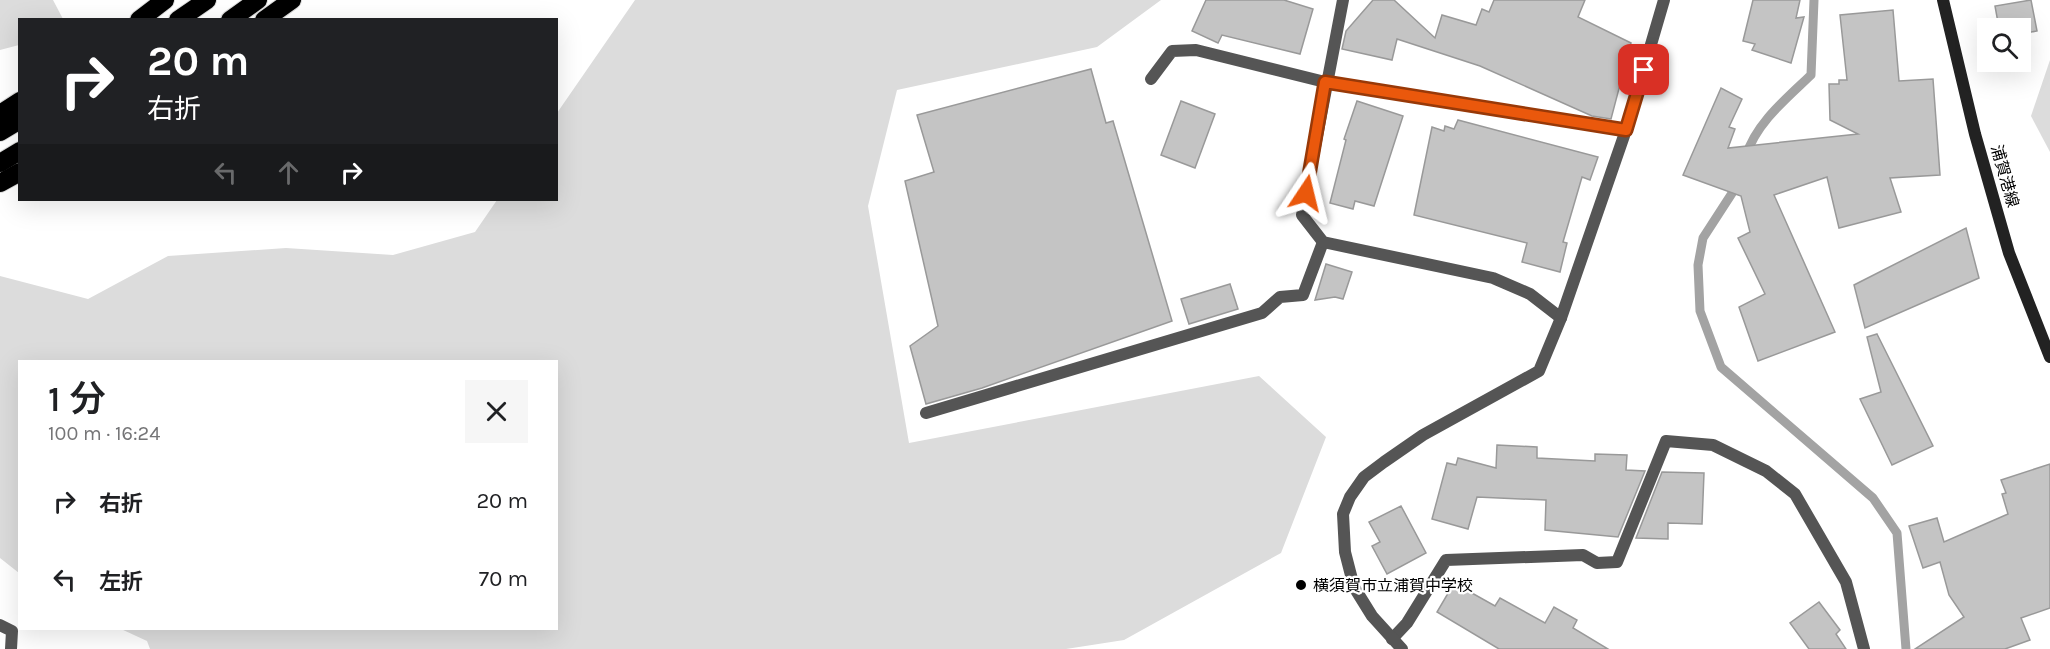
<!DOCTYPE html>
<html lang="ja">
<meta charset="utf-8">
<style>
:root{--surface:#fff;--page:#f6f6f6;--text:#202124;--muted:#757577}
body{margin:0;font-family:Karla,"Noto Sans JP",sans-serif;background:var(--page);color:var(--text);height:100vh;display:flex;flex-direction:column;font-size:22px;white-space:nowrap}
*{box-sizing:border-box;margin:0}
p{font-size:20px;color:var(--muted)}
.icon{flex:none;width:33px;height:33px;fill:none;stroke:currentColor;stroke-width:2;stroke-linecap:round;stroke-linejoin:round}
.map{position:relative;flex:1;overflow:hidden}
.drawer{position:absolute;left:18px;top:360px;width:540px;height:270px;display:flex;flex-direction:column;background:var(--surface);border-radius:0px;box-shadow:0 6px 24px #0002}
.drawer>*{flex:none}
.banner{position:absolute;left:18px;top:18px;width:540px;height:183px;border-radius:0px;box-shadow:0 6px 24px #0002;background:#202124;color:#fff;overflow:hidden}
.controls{position:absolute;left:1977px;top:18px;display:grid;gap:12px}
.controls a{display:grid;place-items:center;width:54px;height:54px;border-radius:0px;background:var(--surface);box-shadow:0 6px 24px #0002;font-size:30px}
.pin{position:absolute;display:grid;place-items:center;width:51px;height:51px;color:#fff;margin:-26px;border-radius:12px;box-shadow:0 3px 9px #0006}
.me{position:absolute;width:66px;margin:-33px;rotate:10deg;stroke-linejoin:round;filter:drop-shadow(0 0 4px #0008)}
.turn{display:flex;align-items:center;gap:21px;height:126px;padding:0 30px;font-size:27px}
.turn .icon{width:78px;height:78px;stroke-width:2.5}
.turn b{display:block;font-size:42px;line-height:51px}
.lanes{display:flex;align-items:center;height:57px;padding:0 30px;background:#0003;justify-content:center;gap:30px;direction:ltr}
.lanes .off{opacity:.35}
.round{display:grid;place-items:center;flex:none;width:63px;height:63px;border-radius:0px;background:var(--page)}
.summary{display:flex;align-items:center;justify-content:space-between;height:102px;padding:0 30px}
h1{font-size:36px;font-weight:600;line-height:45px}
ul{padding:0;list-style:none}
li{display:flex;align-items:center;gap:18px;height:78px;padding:0 30px}
li div{flex:1}
li b{display:block;font-size:22px}
li em{font-style:normal}
.map>svg:first-child{display:block}
.green{fill:#dcdcdc}
.lines{fill:none;stroke-linecap:round;stroke-linejoin:round}
.stream{stroke:#a3a3a3;stroke-width:9}
.building{fill:#c4c4c4;stroke:#999;stroke-width:1.5}
.highway-casing{stroke:#dbdbdb;stroke-width:20}
.lane{stroke:#555;stroke-width:12}
.street{stroke:#555;stroke-width:12}
.secondary{stroke:#222;stroke-width:12}
.highway{stroke:#000;stroke-width:18}
.route-casing{stroke:#983908;stroke-width:15}
.route{stroke:#ea580c;stroke-width:10}
.poi-dot{fill:#000;stroke:#fff;stroke-width:2}
.labels{text-anchor:middle;dominant-baseline:central;stroke-width:4.5;stroke-linejoin:round;paint-order:stroke}
.street-label{font-size:16px;fill:#000;stroke:#fff}
.poi-label{font-size:16px;fill:#000;stroke:#fff;text-anchor:start}
</style>
<div class="map">
<svg width="2050" height="649" viewBox="0 0 2050 649">
<rect width="100%" height="100%" fill="#fff"/>
<g class="green">
<polygon points="0,0 53,0 63,19 20,20 19,45 0,50"/>
<polygon points="635,0 1161,0 1097,47 897,90 868,206 909,443 1259,376 1326,437 1281,553 1124,640 1066,649 150,649 147,641 121,629 556,628 556,362 20,362 19,573 0,558 0,276 88,299 168,256 286,248 393,255 475,232 497,200 556,200 557,113"/>
<polygon points="2050,60 2050,152 2031,116"/>
</g>
<g class="lines">
<g class="stream">
<path d="M1746,156C1756,123 1787,98 1811,75L1814,0"/>
<polyline points="1738,184 1703,238 1698,265 1700,311 1721,367 1873,498 1897,533 1906,649"/>
</g>
</g>
<g class="building">
<polygon points="1206,0 1284,0 1313,9 1300,54 1222,35 1218,43 1192,31"/>
<polygon points="1373,0 1394,0 1435,38 1442,15 1476,25 1482,9 1489,12 1494,0 1585,0 1578,17 1631,43 1611,119 1592,116 1480,66 1397,39 1392,60 1342,49 1346,31"/>
<polygon points="1753,0 1800,0 1796,18 1804,17 1791,63 1752,50 1755,44 1743,41"/>
<polygon points="2031,0 2037,31 2020,34 2020,28 1999,28 1995,6"/>
<polygon points="1893,10 1899,81 1933,79 1940,175 1890,178 1901,212 1839,228 1827,177 1774,195 1835,332 1758,361 1739,307 1765,294 1738,238 1750,232 1741,196 1683,175 1721,88 1742,99 1729,127 1735,129 1728,148 1858,134 1830,120 1829,84 1839,84 1839,80 1847,80 1840,15"/>
<polygon points="1091,69 1106,123 1113,121 1172,321 982,388 926,404 910,346 938,326 905,181 934,172 917,115"/>
<polygon points="1181,101 1215,114 1195,168 1161,155"/>
<polygon points="1357,101 1403,116 1374,206 1355,201 1353,209 1330,203 1346,140 1344,139"/>
<polygon points="1458,120 1598,157 1590,180 1582,177 1563,242 1567,243 1560,272 1522,262 1527,243 1414,215 1432,127 1444,131 1445,126 1454,129"/>
<polygon points="1966,228 1979,278 1865,328 1854,285"/>
<polygon points="1326,264 1352,272 1343,299 1335,297 1315,300"/>
<polygon points="1230,284 1238,309 1189,324 1181,299"/>
<polygon points="1877,334 1933,446 1892,465 1860,399 1881,392 1867,337"/>
<polygon points="1497,445 1537,447 1537,458 1595,461 1595,454 1627,455 1626,470 1645,471 1618,537 1545,530 1546,500 1477,497 1468,529 1432,519 1447,463 1456,465 1458,458 1496,468"/>
<polygon points="2050,464 2050,608 2021,618 2030,640 2005,649 1915,649 1964,617 1949,595 1940,562 1923,568 1909,526 1937,518 1944,542 2008,514 2002,494 2006,493 2001,480"/>
<polygon points="1662,472 1704,473 1702,524 1668,523 1668,539 1636,538"/>
<polygon points="1401,506 1426,553 1387,574 1372,546 1380,542 1369,522"/>
<polygon points="1454,583 1495,606 1500,598 1545,623 1554,607 1577,620 1573,628 1608,649 1499,649 1437,612"/>
<polygon points="1819,602 1840,630 1836,634 1846,649 1809,649 1790,623"/>
</g>
<g class="lines">
<defs>
<g id="highway">
<polyline points="139,20 165,0"/>
<polyline points="178,20 207,0"/>
<polyline points="230,20 258,0"/>
<polyline points="264,20 292,0"/>
<polyline points="0,114 20,101"/>
<polyline points="0,132 20,120"/>
<polyline points="0,163 20,151"/>
<polyline points="0,183 20,172"/>
</g>
</defs>
<use href="#highway" class="highway-casing"/>
<g class="lane">
<polyline points="926,413 1262,313 1280,297 1303,295 1323,242"/>
<polyline points="1392,639 1407,623 1446,560 1583,555 1597,563 1617,562 1666,441 1713,445 1766,471 1795,494 1846,582 1864,649"/>
</g>
<g class="street">
<polyline points="1343,0 1302,215 1323,242 1493,278 1530,294 1561,318"/>
<polyline points="1151,79 1172,51 1196,50 1325,82 1626,130"/>
<polyline points="0,625 12,631 11,649"/>
<polyline points="1402,649 1372,616 1354,587 1345,552 1343,514 1350,497 1364,477 1384,462 1423,435 1539,371 1561,318 1626,130 1664,0"/>
</g>
<polyline class="secondary" points="1943,0 1975,134 2009,253 2050,357"/>
<use href="#highway" class="highway"/>
</g>
<g class="lines">
<defs>
<polyline id="route" points="1306,193 1325,82 1626,130 1644,70"/>
</defs>
<use href="#route" class="route-casing"/>
<use href="#route" class="route"/>
</g>
<circle class="poi-dot" cx="1301" cy="585" r="6"/>
<g class="labels">
<g class="street-label">
<text transform="translate(2005 176) rotate(74)">浦賀港線</text>
</g>
<g class="poi-label">
<text x="1313" y="585">横須賀市立浦賀中学校</text>
</g>
</g>
</svg>
<div class="controls">
<a><svg class="icon" aria-label="search" viewBox="0 0 24 24"><circle cx="10" cy="10" r="6"/><path d="M15 15l6 6"/></svg></a>
</div>
<div class="pin" style="left:1644px;top:70px;background:#d93025"><svg class="icon" aria-label="arrive" viewBox="0 0 24 24"><path d="M6 21V4h12l-3 4 3 4H6"/></svg></div>
<svg class="me" style="left:1306px;top:193px" viewBox="-20 -20 40 40"><path d="M0-17L14 15 0 8-14 15z" fill="#ea580c" stroke="#fff" stroke-width="4"/></svg>
<div class="banner">
<div class="turn"><svg class="icon" aria-label="right" viewBox="0 0 24 24"><path d="M7 20v-9h11M14 6l5 5-5 5"/></svg><div><b>20 m</b>右折</div></div>
<div class="lanes"><svg class="icon off" aria-label="left" viewBox="0 0 24 24"><path d="M17 20v-9H6M10 6l-5 5 5 5"/></svg><svg class="icon off" aria-label="ahead" viewBox="0 0 24 24"><path d="M12 20V5M6 11l6-6 6 6"/></svg><svg class="icon" aria-label="right" viewBox="0 0 24 24"><path d="M7 20v-9h11M14 6l5 5-5 5"/></svg></div>
</div>
<section class="drawer">
<div class="summary"><div><h1>1 分</h1><p>100 m · 16:24</p></div><a class="round"><svg class="icon" aria-label="close" viewBox="0 0 24 24"><path d="M6 6l12 12M18 6L6 18"/></svg></a></div>
<ul>
<li><svg class="icon" aria-label="right" viewBox="0 0 24 24"><path d="M7 20v-9h11M14 6l5 5-5 5"/></svg><div><b>右折</b></div><em>20 m</em></li>
<li><svg class="icon" aria-label="left" viewBox="0 0 24 24"><path d="M17 20v-9H6M10 6l-5 5 5 5"/></svg><div><b>左折</b></div><em>70 m</em></li>
</ul>
</section>
</div>
